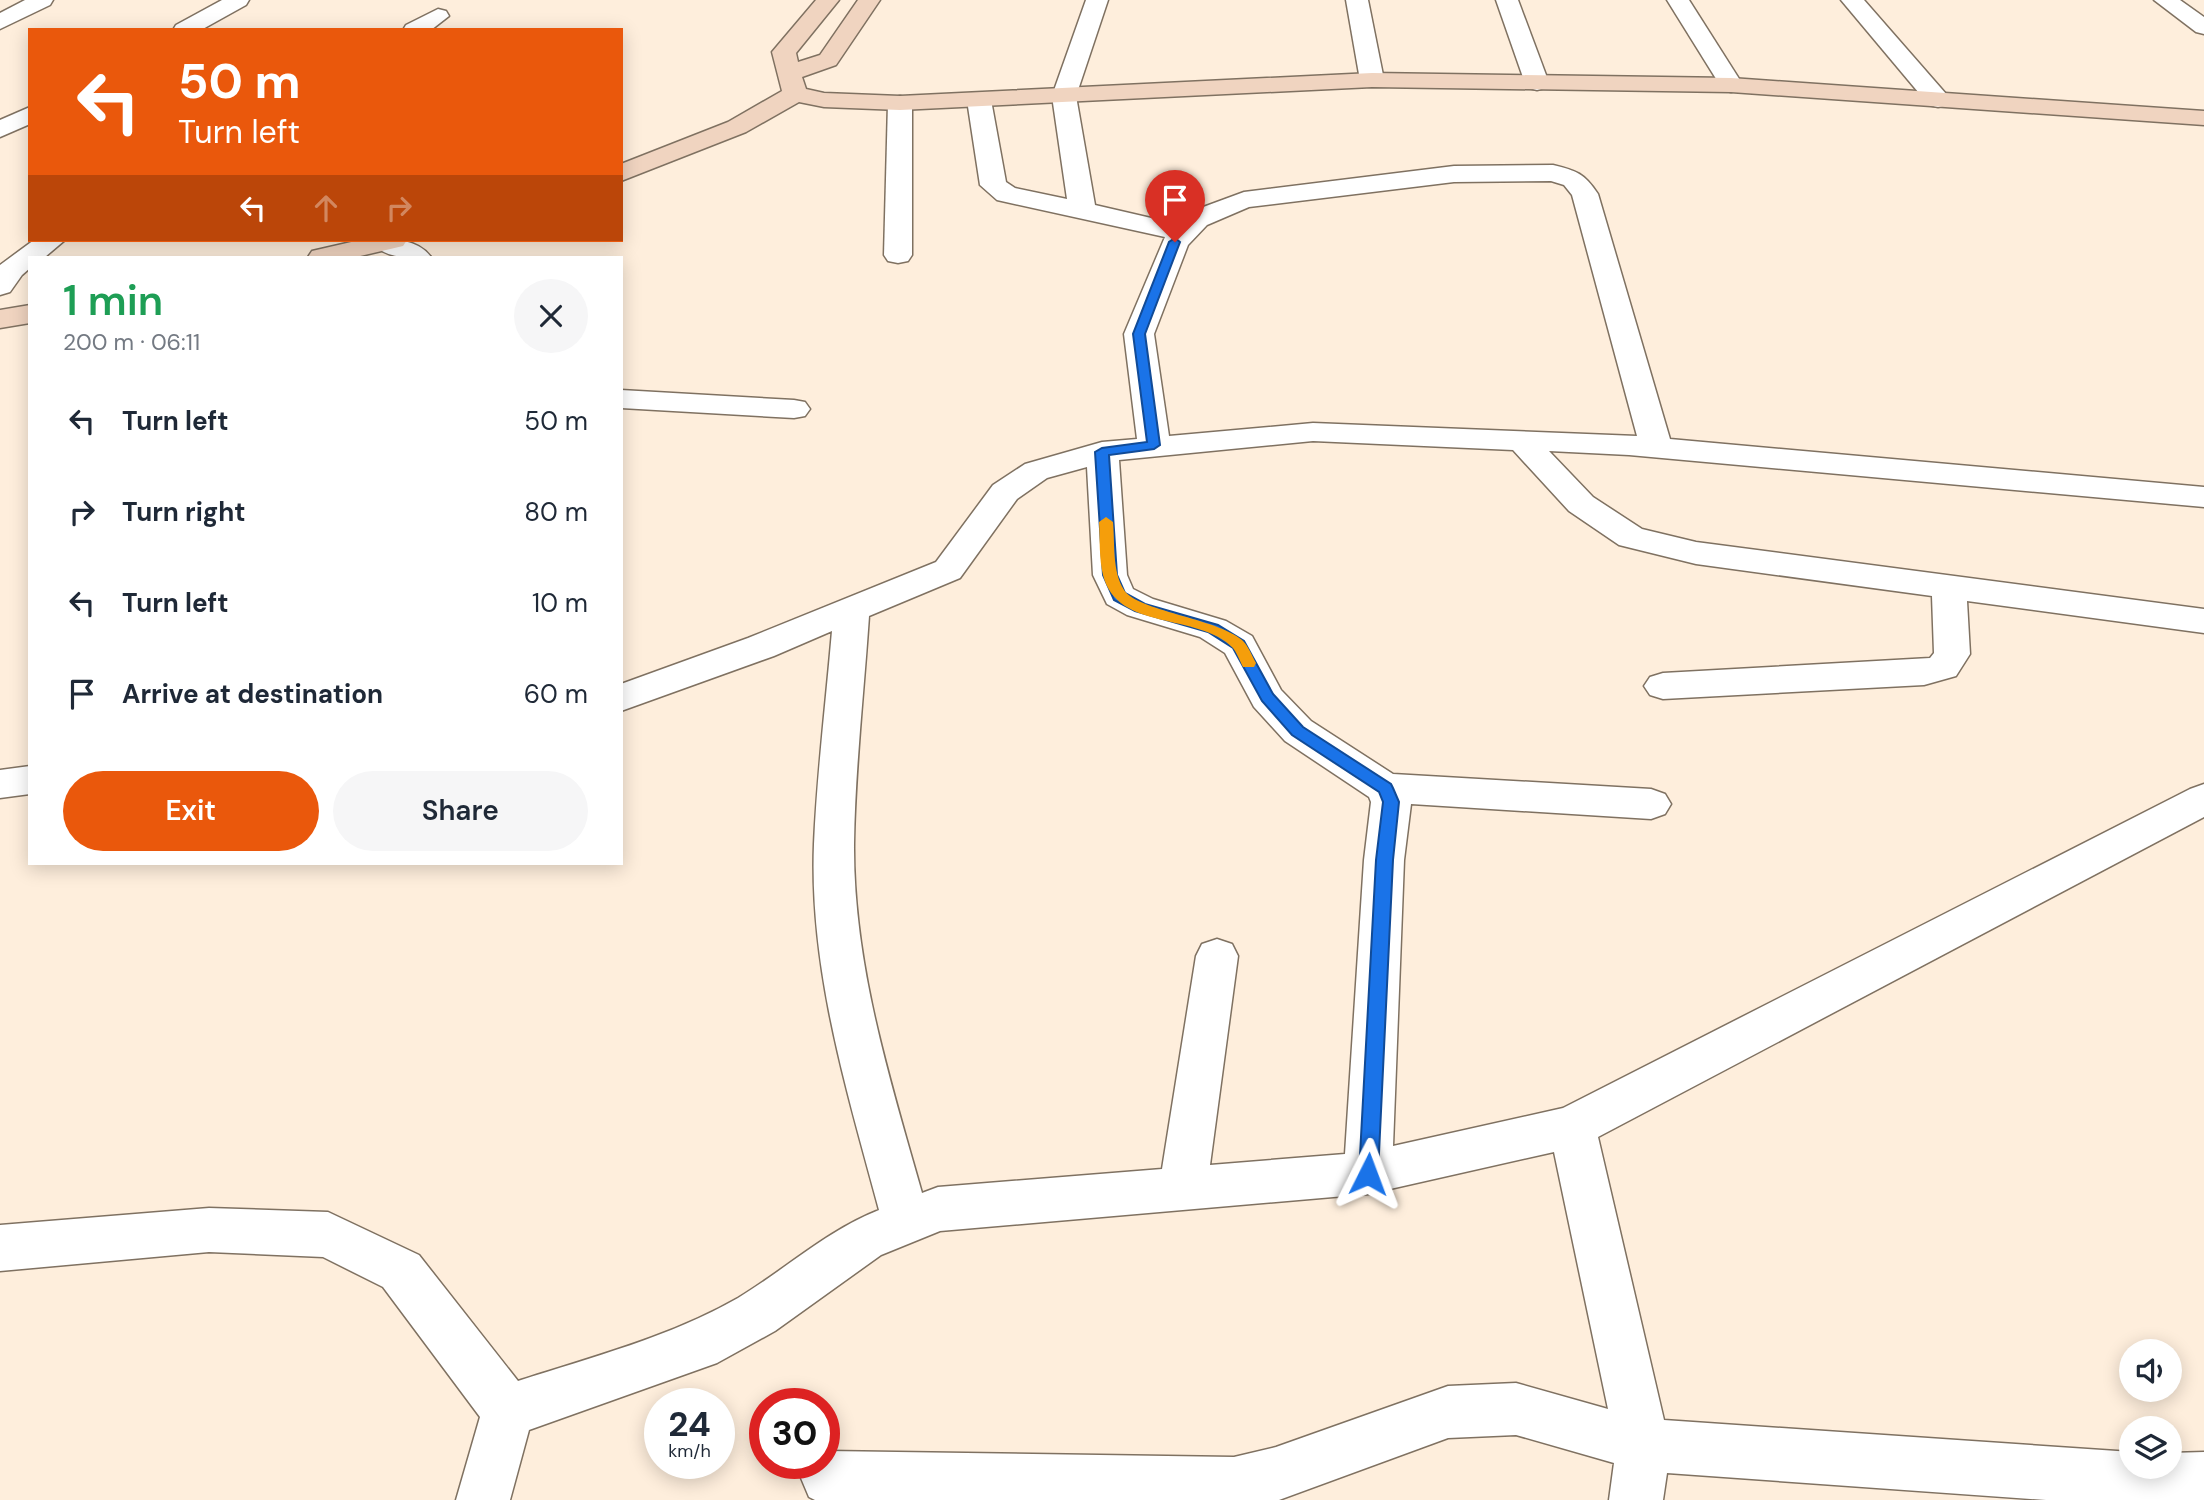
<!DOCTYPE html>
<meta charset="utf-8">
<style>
:root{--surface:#fff;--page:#f6f6f7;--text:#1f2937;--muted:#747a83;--accent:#ea580c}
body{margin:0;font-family:"DM Sans",sans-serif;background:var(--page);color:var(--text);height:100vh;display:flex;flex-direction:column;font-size:26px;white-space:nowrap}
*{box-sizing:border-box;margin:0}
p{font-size:23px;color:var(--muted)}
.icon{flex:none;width:38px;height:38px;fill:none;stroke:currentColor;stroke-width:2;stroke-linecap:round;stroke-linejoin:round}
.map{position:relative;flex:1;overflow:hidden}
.sheet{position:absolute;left:28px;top:256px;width:595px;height:609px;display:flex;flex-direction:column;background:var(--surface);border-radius:0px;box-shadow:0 4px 18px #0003}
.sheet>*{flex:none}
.hud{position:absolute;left:28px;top:28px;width:595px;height:214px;border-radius:0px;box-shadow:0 4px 18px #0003;background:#ea580c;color:#fff;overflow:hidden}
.tools{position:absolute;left:2119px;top:1339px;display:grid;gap:14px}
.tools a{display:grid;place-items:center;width:63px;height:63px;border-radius:50%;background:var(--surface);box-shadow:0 4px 18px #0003;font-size:35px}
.speed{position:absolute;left:644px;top:1388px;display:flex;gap:14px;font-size:35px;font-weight:700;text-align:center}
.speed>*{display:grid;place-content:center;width:91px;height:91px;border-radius:50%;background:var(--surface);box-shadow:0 4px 18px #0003;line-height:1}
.speed small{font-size:18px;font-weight:400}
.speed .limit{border:10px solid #d22;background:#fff;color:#111}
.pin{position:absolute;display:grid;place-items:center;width:60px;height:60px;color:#fff;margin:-72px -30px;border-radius:50% 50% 50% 0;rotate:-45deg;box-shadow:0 0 7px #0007}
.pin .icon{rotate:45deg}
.me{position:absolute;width:77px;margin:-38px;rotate:3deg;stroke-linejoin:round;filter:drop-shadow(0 0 5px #0008)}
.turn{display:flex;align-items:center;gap:24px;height:147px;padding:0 35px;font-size:32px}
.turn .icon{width:91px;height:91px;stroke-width:2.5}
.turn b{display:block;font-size:49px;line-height:60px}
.lanes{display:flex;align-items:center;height:66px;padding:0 35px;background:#0003;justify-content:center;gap:35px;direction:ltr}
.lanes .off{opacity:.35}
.round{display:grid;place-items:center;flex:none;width:74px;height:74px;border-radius:37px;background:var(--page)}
.head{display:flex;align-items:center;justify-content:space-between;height:119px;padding:0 35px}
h1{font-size:42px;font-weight:600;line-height:52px;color:#1e9e55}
.cta{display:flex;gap:14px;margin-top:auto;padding:14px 35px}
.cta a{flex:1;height:80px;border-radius:42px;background:var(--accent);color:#fff;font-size:28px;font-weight:600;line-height:80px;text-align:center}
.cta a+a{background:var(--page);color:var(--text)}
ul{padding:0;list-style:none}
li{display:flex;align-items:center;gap:21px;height:91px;padding:0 35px}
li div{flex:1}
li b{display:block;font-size:26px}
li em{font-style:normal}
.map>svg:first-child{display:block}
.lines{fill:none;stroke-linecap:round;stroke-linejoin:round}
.street-casing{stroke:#7f7161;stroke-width:3}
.secondary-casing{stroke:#7f7161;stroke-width:3}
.street{fill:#fff;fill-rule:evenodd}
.secondary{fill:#f0d4c0;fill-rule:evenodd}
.route{fill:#1a73e8;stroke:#114b97;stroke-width:2}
.slow{fill:#f59e0b}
</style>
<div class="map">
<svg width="2204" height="1500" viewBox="0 0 2204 1500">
<rect width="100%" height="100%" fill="#feeedc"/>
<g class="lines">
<defs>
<g id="street">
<polygon points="25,0 53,0 50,5 0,29 0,13"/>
<polygon points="222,0 249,0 246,5 201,30 173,30 176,25"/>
<path d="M1086,0H1108L1076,96L1095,205L1177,224L1187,213L1244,192L1454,166L1553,165C1577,171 1584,173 1598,194L1670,439L2204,487V507L1629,455L1549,451L1593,497L1642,529L1696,542L2204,609V633L1967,601L1970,654L1956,676L1924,685L1663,699L1650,695L1644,686L1650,677L1663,673L1930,658L1934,653L1932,596L1696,564L1619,545L1569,511L1513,450L1313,441L1119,460L1127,575L1133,589L1153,599L1226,621L1252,636L1281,690L1311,721L1393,774L1651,789L1665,794L1671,804L1665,814L1651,819L1411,804L1404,860L1393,1146L1563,1108L2190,789L2204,784V817L1598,1137L1664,1420L2132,1452V1466H2170V1453L2204,1452V1500H2046L1667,1473L1663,1500H1609L1614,1463L1516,1435L1448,1438L1279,1500H815L809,1497L801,1478L807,1463H824V1452L828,1451L1234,1457L1276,1447L1448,1386L1516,1383L1608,1409L1554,1152L1368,1194L940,1231L881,1255L775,1331L717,1363L529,1430L510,1500H456L480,1417L383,1287L323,1257L209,1252L0,1271V1225L209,1208L328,1212L419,1255L518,1381C592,1357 670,1337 738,1298C786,1269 826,1231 879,1210C847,1091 809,969 814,844C817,773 826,702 832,631L774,656L621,711V684L748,638L936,562L993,485L1025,464L1102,442L1137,439L1124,334L1165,237L997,200L980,185L967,100L970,95L979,93L988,95L991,100L1006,182L1015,188L1067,199L1052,96ZM1551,181L1564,185L1572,195L1637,436L1313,423L1169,436L1154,334L1188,245L1207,225L1249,207L1454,182ZM1087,467L1093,575L1107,604L1127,615L1200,637L1225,653L1254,707L1285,741L1369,797L1371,802L1364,860L1345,1154L1210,1165L1238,956L1232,944L1217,939L1202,944L1196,956L1162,1169L938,1187L922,1193C890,1080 853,964 854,844C855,768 864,692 869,616L960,578L1017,499L1047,478Z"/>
<polygon points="1346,0 1368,0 1384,80 1380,85 1364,85 1360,80"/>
<polygon points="1496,0 1518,0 1549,83 1545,88 1537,90 1529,88 1525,83"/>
<polygon points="1667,0 1689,0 1743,85 1739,90 1731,92 1723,90"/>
<polygon points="1841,0 1864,0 1947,95 1950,100 1947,105 1938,107 1929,105"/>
<polygon points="2154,0 2180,0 2204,17 2204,34 2196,32"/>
<polygon points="438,9 446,11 449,16 431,30 403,30 406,25"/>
<polygon points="900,96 909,98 912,103 912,255 908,261 898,263 888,261 884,255 888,103 891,98"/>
<polygon points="30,107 30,124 0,137 0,120"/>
<polygon points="34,240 65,240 45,257 30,257 30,268 22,275 10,292 0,295 0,265"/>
<path d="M370,240C391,239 417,238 431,257C410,258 384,260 370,240Z"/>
<polygon points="621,390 794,400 805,402 810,409 805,416 794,418 621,408"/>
<polygon points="30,766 30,794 0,798 0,770"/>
</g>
<g id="secondary">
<polygon points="816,0 839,0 796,53 798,62 820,55 858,0 880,0 836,65 802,77 806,89 824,93 900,96 1372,73 1731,78 2204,111 2204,125 1731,92 1372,87 900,110 824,107 799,102 746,132 621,181 621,164 728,122 782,91 772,52"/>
<polygon points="360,240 407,240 403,246 356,257 308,257 312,251"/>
<polygon points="30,305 30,323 0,328 0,310"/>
</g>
</defs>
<use href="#street" class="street-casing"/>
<use href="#secondary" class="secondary-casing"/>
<use href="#street" class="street"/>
<use href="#secondary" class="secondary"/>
</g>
<polygon class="route" points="1175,238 1180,242 1145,334 1160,445 1154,449 1109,455 1117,575 1125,593 1145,604 1218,625 1244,641 1273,694 1303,727 1391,784 1393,788 1399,802 1393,860 1378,1174 1375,1180 1368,1182 1362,1180 1359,1174 1376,860 1383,802 1379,792 1292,735 1262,701 1233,648 1208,632 1135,611 1114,600 1103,575 1095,452 1102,448 1147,442 1133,334 1169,242"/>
<path class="slow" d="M1106,517L1113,522C1115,544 1112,571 1124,590C1137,611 1216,618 1242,640C1248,645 1252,656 1256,663L1254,667H1243C1240,661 1237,653 1233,648C1198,612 1117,632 1103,575C1099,559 1100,539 1099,522Z"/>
</svg>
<div class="tools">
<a><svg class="icon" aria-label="sound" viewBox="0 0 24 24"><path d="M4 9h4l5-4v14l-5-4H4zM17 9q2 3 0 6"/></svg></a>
<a><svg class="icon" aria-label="layers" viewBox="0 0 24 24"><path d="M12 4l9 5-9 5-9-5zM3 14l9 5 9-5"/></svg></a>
</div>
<div class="speed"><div>24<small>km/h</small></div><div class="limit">30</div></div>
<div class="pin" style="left:1175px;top:242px;background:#d93025"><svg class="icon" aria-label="arrive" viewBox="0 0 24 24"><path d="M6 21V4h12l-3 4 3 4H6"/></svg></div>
<svg class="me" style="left:1368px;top:1174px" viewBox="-20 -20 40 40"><path d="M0-17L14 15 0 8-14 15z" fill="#1a73e8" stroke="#fff" stroke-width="4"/></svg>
<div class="hud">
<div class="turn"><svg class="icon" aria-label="left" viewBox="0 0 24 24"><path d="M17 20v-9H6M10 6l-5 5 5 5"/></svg><div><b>50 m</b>Turn left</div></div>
<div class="lanes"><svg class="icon" aria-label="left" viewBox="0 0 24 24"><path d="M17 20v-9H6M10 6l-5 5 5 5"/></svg><svg class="icon off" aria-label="ahead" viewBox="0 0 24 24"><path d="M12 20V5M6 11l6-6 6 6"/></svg><svg class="icon off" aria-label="right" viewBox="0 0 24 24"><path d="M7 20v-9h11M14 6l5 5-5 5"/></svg></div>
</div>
<section class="sheet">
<div class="head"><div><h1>1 min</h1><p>200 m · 06:11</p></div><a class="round"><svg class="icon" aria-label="close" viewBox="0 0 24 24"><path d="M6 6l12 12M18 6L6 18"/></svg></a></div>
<ul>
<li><svg class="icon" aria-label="left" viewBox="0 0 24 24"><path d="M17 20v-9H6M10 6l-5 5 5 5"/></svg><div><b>Turn left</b></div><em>50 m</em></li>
<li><svg class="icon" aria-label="right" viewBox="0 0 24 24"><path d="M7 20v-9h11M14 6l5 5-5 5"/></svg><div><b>Turn right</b></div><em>80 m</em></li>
<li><svg class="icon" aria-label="left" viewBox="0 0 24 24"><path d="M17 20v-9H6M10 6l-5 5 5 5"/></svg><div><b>Turn left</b></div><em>10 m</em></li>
<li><svg class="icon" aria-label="arrive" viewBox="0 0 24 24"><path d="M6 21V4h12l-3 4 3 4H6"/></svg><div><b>Arrive at destination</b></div><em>60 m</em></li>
</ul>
<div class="cta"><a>Exit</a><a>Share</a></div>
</section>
</div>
